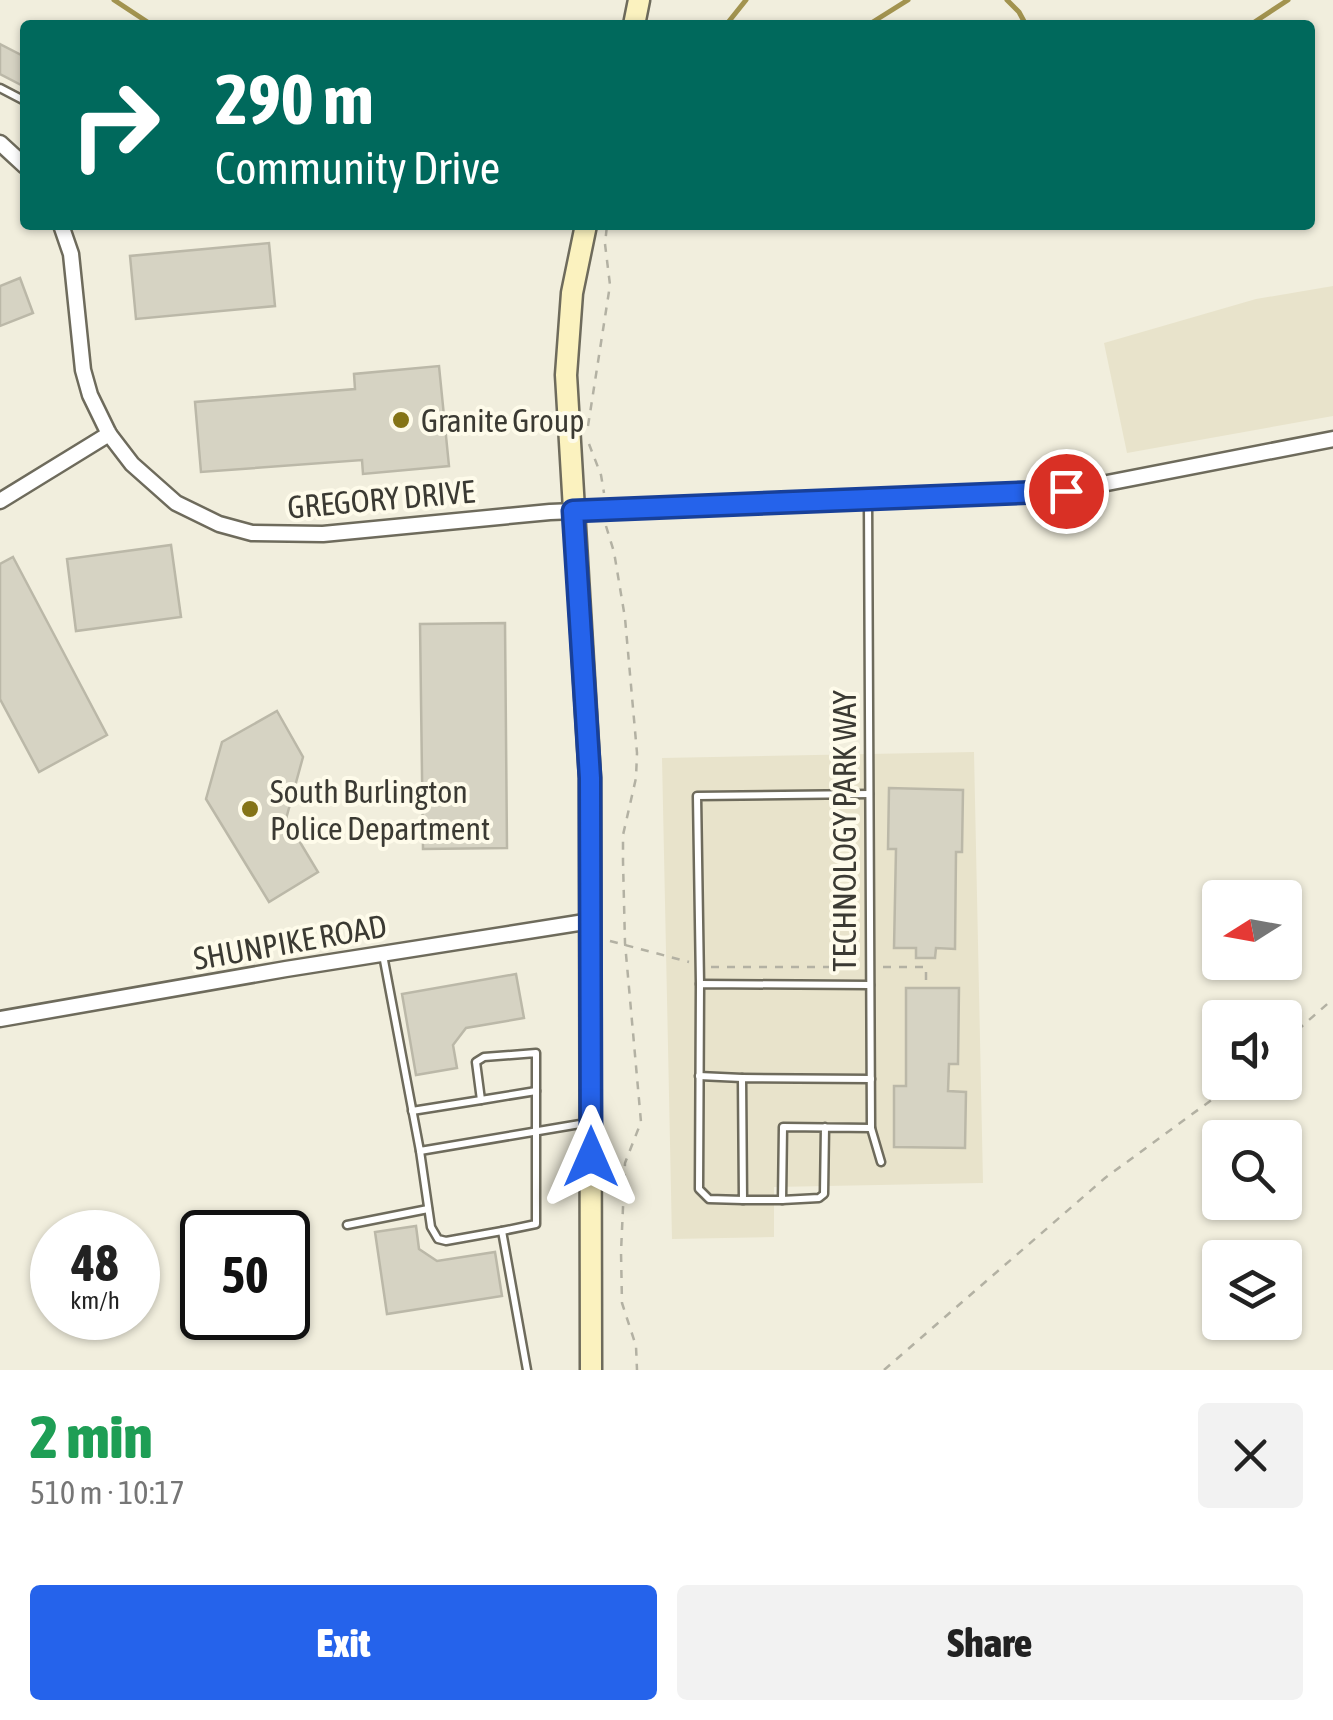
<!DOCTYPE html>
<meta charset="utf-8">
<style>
:root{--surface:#fff;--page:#f2f2f2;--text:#222;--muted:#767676;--accent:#2563eb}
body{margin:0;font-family:"Asap Condensed",sans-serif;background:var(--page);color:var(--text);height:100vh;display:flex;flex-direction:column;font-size:38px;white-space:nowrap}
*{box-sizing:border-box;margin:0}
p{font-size:32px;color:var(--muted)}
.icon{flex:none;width:55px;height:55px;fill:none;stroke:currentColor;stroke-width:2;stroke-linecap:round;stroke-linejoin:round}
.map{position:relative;height:1370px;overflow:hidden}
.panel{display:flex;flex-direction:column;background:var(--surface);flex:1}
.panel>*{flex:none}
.guide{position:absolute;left:20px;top:20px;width:1295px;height:210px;border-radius:10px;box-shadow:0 2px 8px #0004;background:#00695c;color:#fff;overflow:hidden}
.needle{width:65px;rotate:259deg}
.buttons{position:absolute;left:1202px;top:880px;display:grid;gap:20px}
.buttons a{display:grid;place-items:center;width:100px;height:100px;border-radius:10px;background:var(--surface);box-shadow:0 2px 8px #0004;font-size:50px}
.speed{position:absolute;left:30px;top:1210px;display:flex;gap:20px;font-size:50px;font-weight:700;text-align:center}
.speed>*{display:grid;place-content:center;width:130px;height:130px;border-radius:50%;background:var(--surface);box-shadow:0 2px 8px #0004;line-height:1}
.speed small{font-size:25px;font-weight:400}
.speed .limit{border:5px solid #111;border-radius:15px;background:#fff;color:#111}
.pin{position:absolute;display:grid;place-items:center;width:85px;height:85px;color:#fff;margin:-42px;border:5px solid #fff;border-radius:50%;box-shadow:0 2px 10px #0007}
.me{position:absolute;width:110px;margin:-55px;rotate:0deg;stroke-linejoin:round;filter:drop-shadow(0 0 8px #0008)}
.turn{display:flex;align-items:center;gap:35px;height:210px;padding:0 30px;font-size:45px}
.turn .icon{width:130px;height:130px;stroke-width:2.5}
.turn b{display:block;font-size:70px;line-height:85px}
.round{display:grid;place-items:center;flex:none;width:105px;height:105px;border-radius:10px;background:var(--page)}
.summary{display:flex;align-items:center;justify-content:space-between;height:170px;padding:0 30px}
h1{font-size:60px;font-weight:800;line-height:75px;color:#1e9e55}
.primary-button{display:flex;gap:20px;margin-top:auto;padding:20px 30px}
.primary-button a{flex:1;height:115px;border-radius:10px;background:var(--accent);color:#fff;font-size:40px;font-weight:800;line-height:115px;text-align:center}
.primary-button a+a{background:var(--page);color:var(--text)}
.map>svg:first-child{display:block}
.built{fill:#e8e3cb}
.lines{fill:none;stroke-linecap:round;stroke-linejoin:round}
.stream{stroke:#a2934f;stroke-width:5}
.building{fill:#d6d3c3;stroke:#bbb8a8;stroke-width:2.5}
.lane-casing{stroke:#6e6b5c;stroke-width:11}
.street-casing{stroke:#6e6b5c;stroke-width:19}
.secondary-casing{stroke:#6e6b5c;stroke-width:25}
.path{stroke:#b3b1a3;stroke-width:2.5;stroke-dasharray:8 8;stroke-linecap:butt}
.lane{stroke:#fff;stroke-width:6}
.street{stroke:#fff;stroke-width:14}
.secondary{stroke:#fbf2bf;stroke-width:20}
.route-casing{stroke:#184099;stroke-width:25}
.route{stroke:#2563eb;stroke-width:18}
.poi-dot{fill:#857416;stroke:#fefbea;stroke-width:4}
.labels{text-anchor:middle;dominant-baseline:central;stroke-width:8;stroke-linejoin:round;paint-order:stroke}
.poi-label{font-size:32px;fill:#3b3a33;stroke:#fefbea;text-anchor:start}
.street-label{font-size:32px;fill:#3b3a33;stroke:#fefbea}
</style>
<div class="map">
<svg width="1333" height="1370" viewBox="0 0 1333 1370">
<rect width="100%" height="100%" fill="#f1eedd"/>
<g class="built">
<polygon points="1333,286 1333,416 1127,453 1104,343 1256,299"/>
<polygon points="974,752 983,1183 774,1187 774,1237 672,1239 662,758"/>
</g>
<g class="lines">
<g class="stream">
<polyline points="114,0 152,25"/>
<polyline points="1007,0 1019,12 1026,25"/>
<polyline points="726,25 746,0"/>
<polyline points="868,25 908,0"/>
<polyline points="1250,25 1288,0"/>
</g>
</g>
<g class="building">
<polygon points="0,44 25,57 25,87 0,74"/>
<polygon points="269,243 275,306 136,319 130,256"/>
<polygon points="20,278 33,313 0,326 0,286"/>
<polygon points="439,366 449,466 363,474 362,460 201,472 195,402 355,389 354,374"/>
<polygon points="171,545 181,617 76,631 67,559"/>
<polygon points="13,557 107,735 39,772 0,699 0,564"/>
<polygon points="505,623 507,848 423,849 420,624"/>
<polygon points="277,711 303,757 286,819 318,872 269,902 206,799 222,742"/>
<polygon points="889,788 963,790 962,852 956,852 955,949 936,948 935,958 916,958 916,948 894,948 896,849 888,849"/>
<polygon points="516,974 524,1018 466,1028 453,1045 457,1068 416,1075 402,994"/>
<polygon points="906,988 959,988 958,1064 949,1064 948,1091 966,1092 965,1148 894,1147 894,1086 906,1086"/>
<polygon points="416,1226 419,1249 437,1261 495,1252 502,1296 387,1314 375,1232"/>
</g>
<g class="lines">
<defs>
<g id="lane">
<polyline points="0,88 25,101"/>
<polyline points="868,500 871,1128 881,1162"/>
<polyline points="383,955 420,1151 586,1123"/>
<polyline points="700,984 697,796 869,794"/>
<polyline points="870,985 700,984 699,1189 709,1199 743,1200 742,1078 871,1079"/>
<polyline points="699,1076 742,1078"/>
<polyline points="481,1100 536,1091"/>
<polyline points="412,1111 481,1100 476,1062 484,1057 536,1053 536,1224 502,1231 527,1370"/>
<polyline points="825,1127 824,1194 819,1198 782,1200 783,1127 871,1128"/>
<polyline points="420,1151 431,1227 438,1239 446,1241 502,1231"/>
<polyline points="743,1200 782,1200"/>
<polyline points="347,1225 428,1209"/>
</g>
<g id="street">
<polyline points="0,143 25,166"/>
<polyline points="61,225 71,254 83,370 90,395 109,434 132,464 176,503 219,524 252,533 323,534 550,512 1066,491 1333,439"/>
<polyline points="0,501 109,434"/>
<polyline points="0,1019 286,969 591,921"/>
</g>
<g id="secondary">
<polyline points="634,25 639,0"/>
<polyline points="586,225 572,293 566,375 590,778 591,1370"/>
</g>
</defs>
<use href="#lane" class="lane-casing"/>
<use href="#street" class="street-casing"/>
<use href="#secondary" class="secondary-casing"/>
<g class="path">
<polyline points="588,426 610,285 605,244 607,225"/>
<polyline points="589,444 601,475 604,493"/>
<polyline points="606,526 614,552 625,618 637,753 636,778 623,835 623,861 625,943 641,1122 625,1163 621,1252 622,1303 636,1346 637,1370"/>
<polyline points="610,941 689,962"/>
<polyline points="711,967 858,967"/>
<polyline points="883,967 926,967 926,988"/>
<polyline points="1285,1041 1333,999"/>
<polyline points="884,1370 1105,1178 1236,1082"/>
</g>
<use href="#lane" class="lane"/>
<use href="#street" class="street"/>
<use href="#secondary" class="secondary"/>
</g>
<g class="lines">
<defs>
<polyline id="route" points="591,1157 590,778 573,511 1066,491"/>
</defs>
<use href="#route" class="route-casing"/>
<use href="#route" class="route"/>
</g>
<g class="poi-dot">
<circle cx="401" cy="420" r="10"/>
<circle cx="250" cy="809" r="10"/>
</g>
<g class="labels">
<g class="poi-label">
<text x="421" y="420">Granite Group</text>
<text x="270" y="791">South Burlington<tspan x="270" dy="37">Police Department</tspan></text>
</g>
<g class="street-label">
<text transform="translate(381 499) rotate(-5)">GREGORY DRIVE</text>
<text transform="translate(844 831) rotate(-90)">TECHNOLOGY PARK WAY</text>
<text transform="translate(290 942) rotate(-10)">SHUNPIKE ROAD</text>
</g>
</g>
</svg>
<div class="buttons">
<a><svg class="needle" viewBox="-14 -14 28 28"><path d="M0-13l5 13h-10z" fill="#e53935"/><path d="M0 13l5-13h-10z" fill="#767676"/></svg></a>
<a><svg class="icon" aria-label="sound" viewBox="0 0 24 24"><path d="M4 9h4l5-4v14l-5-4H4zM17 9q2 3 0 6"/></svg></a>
<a><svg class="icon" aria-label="search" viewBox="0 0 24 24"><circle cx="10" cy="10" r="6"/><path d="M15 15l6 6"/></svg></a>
<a><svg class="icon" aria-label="layers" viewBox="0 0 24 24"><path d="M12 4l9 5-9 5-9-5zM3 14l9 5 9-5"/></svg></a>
</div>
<div class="speed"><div>48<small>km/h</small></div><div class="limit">50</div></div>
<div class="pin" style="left:1066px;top:491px;background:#d93025"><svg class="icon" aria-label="arrive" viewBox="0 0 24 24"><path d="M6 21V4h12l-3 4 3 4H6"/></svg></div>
<svg class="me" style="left:591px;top:1157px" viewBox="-20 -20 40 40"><path d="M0-17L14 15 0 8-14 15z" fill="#2563eb" stroke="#fff" stroke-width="4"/></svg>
<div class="guide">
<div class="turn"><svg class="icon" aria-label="right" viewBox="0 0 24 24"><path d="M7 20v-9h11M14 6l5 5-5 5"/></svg><div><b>290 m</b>Community Drive</div></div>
</div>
</div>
<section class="panel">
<div class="summary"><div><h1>2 min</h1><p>510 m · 10:17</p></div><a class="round"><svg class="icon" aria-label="close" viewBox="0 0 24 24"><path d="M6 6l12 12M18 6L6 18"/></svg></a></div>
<div class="primary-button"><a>Exit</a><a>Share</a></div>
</section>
